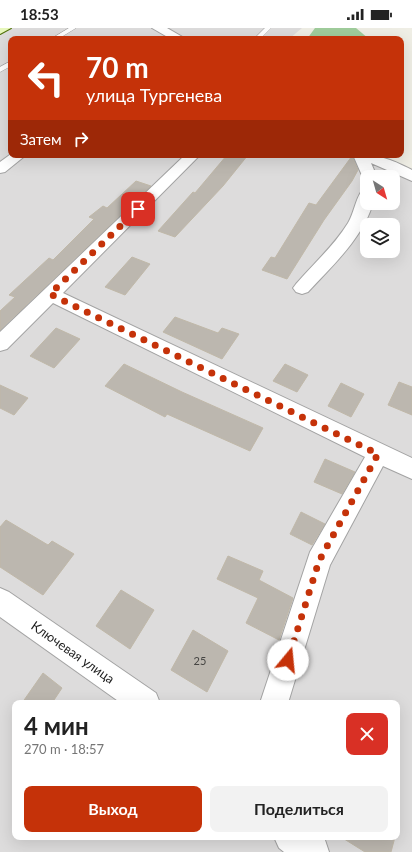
<!DOCTYPE html>
<html lang="ru">
<meta charset="utf-8">
<style>
:root{--surface:#fff;--page:#f2f2f2;--text:#222;--muted:#767676;--accent:#c53209}
body{margin:0;font-family:Lato,sans-serif;background:var(--page);color:var(--text);height:100vh;display:flex;flex-direction:column;font-size:15px;white-space:nowrap}
*{box-sizing:border-box;margin:0}
p{font-size:13px;color:var(--muted)}
.icon{flex:none;width:22px;height:22px;fill:none;stroke:currentColor;stroke-width:2;stroke-linecap:round;stroke-linejoin:round}
.map{position:relative;flex:1;overflow:hidden}
.details{position:absolute;left:12px;top:672px;width:388px;height:140px;display:flex;flex-direction:column;background:var(--surface);border-radius:8px;box-shadow:0 4px 16px #0002}
.details>*{flex:none}
.top-card{position:absolute;left:8px;top:8px;width:396px;height:122px;border-radius:8px;box-shadow:0 4px 16px #0002;background:#c53209;color:#fff;overflow:hidden}
.needle{width:26px;rotate:143deg}
.buttons{position:absolute;left:360px;top:142px;display:grid;gap:8px}
.buttons a{display:grid;place-items:center;width:40px;height:40px;border-radius:8px;background:var(--surface);box-shadow:0 4px 16px #0002;font-size:20px}
.pin{position:absolute;display:grid;place-items:center;width:34px;height:34px;color:#fff;margin:-17px;border-radius:8px;box-shadow:0 2px 6px #0006}
.me{position:absolute;width:44px;margin:-22px;rotate:17deg;stroke-linejoin:round;filter:drop-shadow(0 0 3px #0008)}
.turn{display:flex;align-items:center;gap:14px;height:84px;padding:0 12px;font-size:18px}
.turn .icon{width:52px;height:52px;stroke-width:2.5}
.turn b{display:block;font-size:28px;line-height:34px}
.then{display:flex;align-items:center;height:38px;padding:0 12px;background:#0003;gap:8px;font-size:15px}
.round{display:grid;place-items:center;flex:none;width:42px;height:42px;border-radius:8px;background:var(--page)}
.summary{display:flex;align-items:center;justify-content:space-between;height:68px;padding:0 12px}
h1{font-size:24px;font-weight:700;line-height:30px}
.button{display:flex;gap:8px;margin-top:auto;padding:8px 12px}
.button a{flex:1;height:46px;border-radius:8px;background:var(--accent);color:#fff;font-size:16px;font-weight:700;line-height:46px;text-align:center}
.button a+a{background:var(--page);color:var(--text)}
.status{display:flex;justify-content:space-between;align-items:center;height:28px;padding:0 20px;background:var(--surface);direction:ltr}
.status svg{height:11px;fill:currentColor}
.map>svg:first-child{display:block}
.residential{fill:#dddcdc;fill-rule:evenodd}
.forest{fill:#a0cd9c}
.building{fill:#bcb7af;stroke:#c0b8a8}
.lines{fill:none;stroke-linecap:round;stroke-linejoin:round}
.lane-casing{stroke:#a3a3a3;stroke-width:1}
.street-casing{stroke:#a3a3a3;stroke-width:2}
.secondary-casing{stroke:#50720a;stroke-width:2}
.lane{fill:#fff;fill-rule:evenodd}
.street{fill:#fff;fill-rule:evenodd}
.secondary{fill:#e7f7bc;fill-rule:evenodd}
.route{stroke:#c53209;stroke-width:7;stroke-dasharray:0 12.6}
.labels{text-anchor:middle;dominant-baseline:central;stroke-width:3;stroke-linejoin:round;paint-order:stroke}
.near-number-label{font-size:11px;fill:#464543}
.near-street-label{font-size:13px;fill:#1f1f1f;stroke:#fff}
</style>
<div class="status"><b>18:53</b><svg viewBox="0 0 49 12"><path d="M0 12V9h3v3zM5 12V6h3v6zM10 12V3h3v9zM15 12V0h3v12zM26 1h20v11H26zM47 4h2v5h-2z"/></svg></div>
<div class="map">
<svg width="412" height="824" viewBox="0 0 412 824">
<rect width="100%" height="100%" fill="#efeee5"/>
<path class="residential" d="M0,0H302L289,11H11V127H360L387,135L412,148V824H0ZM367,149H393V175H367ZM367,197H393V223H367ZM15,675H397V809H15Z"/>
<polygon class="forest" points="315,0 356,0 369,11 307,11"/>
<g class="building">
<polygon points="227,127 248,127 223,158 175,209 158,203 193,164 195,165"/>
<polygon points="352,128 358,142 352,153 324,192 287,251 262,242 271,229 275,230 309,175 316,177"/>
<polygon points="136,153 151,158 0,302 0,283 15,269 9,267 49,230 53,232 94,191 89,189 103,178 107,180"/>
<polygon points="132,229 150,236 125,267 105,259"/>
<polygon points="175,289 218,305 222,300 239,306 222,331 163,304"/>
<polygon points="56,300 80,311 54,340 30,328"/>
<polygon points="124,336 182,364 263,400 250,423 167,386 165,389 105,358"/>
<polygon points="285,336 308,347 297,364 273,353"/>
<polygon points="399,354 412,359 412,387 388,377"/>
<polygon points="341,355 364,366 351,389 328,378"/>
<polygon points="0,357 28,370 14,387 0,380"/>
<polygon points="325,431 355,444 342,466 314,454"/>
<polygon points="301,484 325,496 312,517 290,506"/>
<polygon points="6,492 48,517 52,513 74,526 43,567 0,539 0,499"/>
<polygon points="228,528 263,543 259,552 293,570 279,612 246,595 258,570 217,551"/>
<polygon points="121,562 154,582 130,621 96,598"/>
<polygon points="193,602 228,623 207,664 171,642"/>
<polygon points="43,645 62,660 52,675 22,675"/>
<polygon points="341,809 395,809 391,824 365,824"/>
</g>
<g class="lines">
<defs>
<g id="lane">
<polygon points="69,0 76,0 58,11 51,11"/>
<polygon points="265,0 271,0 260,11 254,11"/>
<polygon points="11,33 11,38 0,44 0,39"/>
</g>
<g id="street">
<polygon points="152,0 167,0 186,11 171,11"/>
<polygon points="11,126 26,127 5,144 0,145 0,134"/>
<polygon points="185,127 200,127 63,265 412,430 412,451 383,438 330,537 288,675 260,675 310,524 365,429 53,275 7,321 0,323 0,304"/>
<path d="M353,127C379,127 389,130 412,142V153L371,135L377,149H367V153L364,152Z"/>
<path d="M367,162V175H373C363,210 332,238 308,264L302,266L296,264L293,260L296,256C313,236 334,218 348,195C354,185 355,173 361,164Z"/>
<polygon points="0,560 9,564 156,665 160,675 121,675 0,589"/>
<polygon points="274,809 319,809 325,812 329,824 284,824 279,820"/>
</g>
<polygon id="secondary" points="0,0 11,0 0,6"/>
</defs>
<use href="#lane" class="lane-casing"/>
<use href="#street" class="street-casing"/>
<use href="#secondary" class="secondary-casing"/>
<use href="#lane" class="lane"/>
<use href="#street" class="street"/>
<use href="#secondary" class="secondary"/>
</g>
<g class="lines">
<polyline class="route" points="138,181 50,266 378,426 319,533 288,632"/>
</g>
<g class="labels">
<g class="near-number-label">
<text x="200" y="632">25</text>
</g>
<g class="near-street-label">
<text transform="translate(73 624) rotate(35)">Ключевая улица</text>
</g>
</g>
</svg>
<div class="buttons">
<a><svg class="needle" viewBox="-14 -14 28 28"><path d="M0-13l5 13h-10z" fill="#e53935"/><path d="M0 13l5-13h-10z" fill="#767676"/></svg></a>
<a><svg class="icon" aria-label="layers" viewBox="0 0 24 24"><path d="M12 4l9 5-9 5-9-5zM3 14l9 5 9-5"/></svg></a>
</div>
<div class="pin" style="left:138px;top:181px;background:#d93025"><svg class="icon" aria-label="arrive" viewBox="0 0 24 24"><path d="M6 21V4h12l-3 4 3 4H6"/></svg></div>
<svg class="me" style="left:288px;top:632px" viewBox="-20 -20 40 40"><circle r="19" fill="#fff"/><path d="M0-13L10 11 0 6-10 11z" fill="#c53209"/></svg>
<div class="top-card">
<div class="turn"><svg class="icon" aria-label="left" viewBox="0 0 24 24"><path d="M17 20v-9H6M10 6l-5 5 5 5"/></svg><div><b>70 m</b>улица Тургенева</div></div>
<div class="then">Затем<svg class="icon" aria-label="right" viewBox="0 0 24 24"><path d="M7 20v-9h11M14 6l5 5-5 5"/></svg></div>
</div>
<section class="details">
<div class="summary"><div><h1>4 мин</h1><p>270 m · 18:57</p></div><a class="round" style="background:#d93025;color:#fff"><svg class="icon" aria-label="close" viewBox="0 0 24 24"><path d="M6 6l12 12M18 6L6 18"/></svg></a></div>
<div class="button"><a>Выход</a><a>Поделиться</a></div>
</section>
</div>
